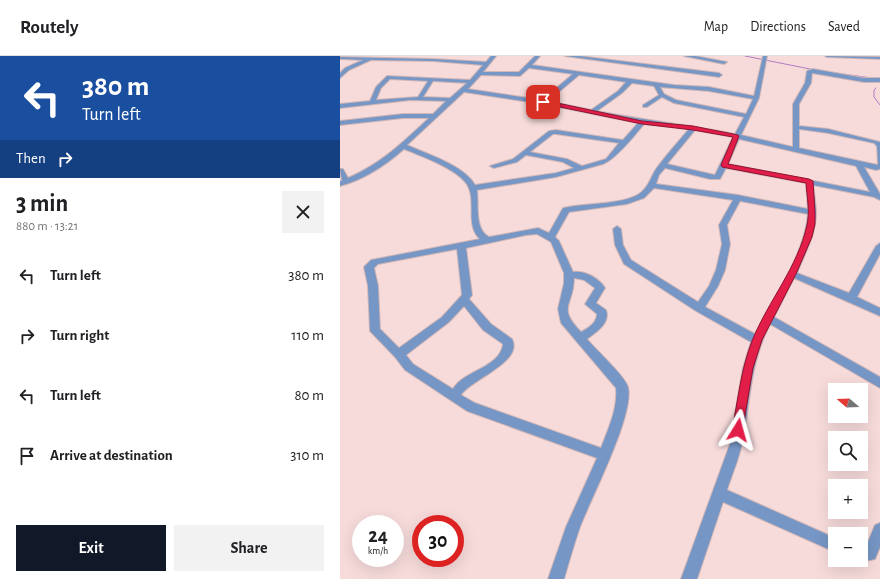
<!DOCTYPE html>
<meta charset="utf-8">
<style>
:root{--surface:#fff;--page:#f2f2f2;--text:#202124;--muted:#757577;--line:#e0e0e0;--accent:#111827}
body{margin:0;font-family:"Alegreya Sans",sans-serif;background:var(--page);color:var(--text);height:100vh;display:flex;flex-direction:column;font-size:15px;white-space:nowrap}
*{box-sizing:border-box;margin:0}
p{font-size:13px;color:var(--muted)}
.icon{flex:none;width:22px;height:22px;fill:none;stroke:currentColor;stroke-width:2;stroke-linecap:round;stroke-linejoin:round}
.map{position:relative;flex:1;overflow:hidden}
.side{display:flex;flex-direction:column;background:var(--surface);width:340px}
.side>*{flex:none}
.top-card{background:#1a4fa0;color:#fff;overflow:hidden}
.needle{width:26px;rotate:289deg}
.buttons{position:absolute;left:488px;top:327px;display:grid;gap:8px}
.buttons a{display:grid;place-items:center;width:40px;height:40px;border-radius:0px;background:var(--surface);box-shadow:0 4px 16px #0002;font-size:20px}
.speed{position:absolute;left:12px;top:459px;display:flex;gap:8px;font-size:20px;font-weight:700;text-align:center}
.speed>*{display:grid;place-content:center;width:52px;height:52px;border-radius:50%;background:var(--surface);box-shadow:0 4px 16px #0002;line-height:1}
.speed small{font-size:10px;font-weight:400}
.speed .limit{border:6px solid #d22;background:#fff;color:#111}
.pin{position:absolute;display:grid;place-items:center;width:34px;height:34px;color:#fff;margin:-17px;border-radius:8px;box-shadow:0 2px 6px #0006}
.me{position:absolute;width:44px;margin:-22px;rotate:8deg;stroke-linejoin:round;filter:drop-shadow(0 0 3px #0008)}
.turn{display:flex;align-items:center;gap:14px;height:84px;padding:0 16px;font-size:18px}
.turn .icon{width:52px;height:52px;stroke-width:2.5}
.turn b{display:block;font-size:28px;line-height:34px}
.then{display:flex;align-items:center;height:38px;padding:0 16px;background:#0003;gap:8px;font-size:15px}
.round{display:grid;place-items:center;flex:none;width:42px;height:42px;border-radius:0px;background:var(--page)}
.headline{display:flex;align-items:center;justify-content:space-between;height:68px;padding:0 16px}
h1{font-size:24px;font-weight:600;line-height:30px}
.action{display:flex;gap:8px;margin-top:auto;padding:8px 16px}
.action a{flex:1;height:46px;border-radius:0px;background:var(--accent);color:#fff;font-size:16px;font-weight:600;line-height:46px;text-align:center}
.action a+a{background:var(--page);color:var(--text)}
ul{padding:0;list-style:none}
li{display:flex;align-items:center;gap:12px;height:60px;padding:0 16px}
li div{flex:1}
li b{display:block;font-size:15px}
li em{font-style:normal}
header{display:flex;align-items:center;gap:24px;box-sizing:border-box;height:56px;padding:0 20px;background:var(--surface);border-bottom:1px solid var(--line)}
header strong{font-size:19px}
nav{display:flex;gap:22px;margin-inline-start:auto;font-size:14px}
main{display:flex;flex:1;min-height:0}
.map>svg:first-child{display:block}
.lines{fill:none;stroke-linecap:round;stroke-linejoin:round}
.stream{stroke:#b27cc2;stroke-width:1}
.minor-casing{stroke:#d1b6b6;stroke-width:2}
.minor{fill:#7696c5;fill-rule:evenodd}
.route{fill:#e11d48;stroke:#92132f}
</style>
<header>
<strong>Routely</strong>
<nav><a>Map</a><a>Directions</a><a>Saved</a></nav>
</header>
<main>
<section class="side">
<div class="top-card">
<div class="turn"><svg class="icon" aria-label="left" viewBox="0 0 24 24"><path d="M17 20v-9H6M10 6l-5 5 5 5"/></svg><div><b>380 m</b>Turn left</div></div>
<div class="then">Then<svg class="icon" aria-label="right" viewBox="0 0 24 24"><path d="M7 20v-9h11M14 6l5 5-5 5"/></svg></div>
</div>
<div class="headline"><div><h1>3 min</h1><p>880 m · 13:21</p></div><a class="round"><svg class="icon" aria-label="close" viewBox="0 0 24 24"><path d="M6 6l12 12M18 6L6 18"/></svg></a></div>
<ul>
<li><svg class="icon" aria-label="left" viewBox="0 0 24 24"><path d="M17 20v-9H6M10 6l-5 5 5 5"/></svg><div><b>Turn left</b></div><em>380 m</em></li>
<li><svg class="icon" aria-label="right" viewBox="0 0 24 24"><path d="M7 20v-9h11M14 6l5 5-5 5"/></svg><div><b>Turn right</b></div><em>110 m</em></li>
<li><svg class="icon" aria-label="left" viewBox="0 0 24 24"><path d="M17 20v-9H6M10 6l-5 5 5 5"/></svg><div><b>Turn left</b></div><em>80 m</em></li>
<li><svg class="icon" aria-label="arrive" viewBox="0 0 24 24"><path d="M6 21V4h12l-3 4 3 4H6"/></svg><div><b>Arrive at destination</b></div><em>310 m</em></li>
</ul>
<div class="action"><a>Exit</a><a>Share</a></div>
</section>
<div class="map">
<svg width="540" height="523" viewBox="0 0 540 523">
<rect width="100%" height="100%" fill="#f7dbdb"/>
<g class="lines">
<g class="stream">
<polyline points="405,0 475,14"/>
<polyline points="495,17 532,22"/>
<polyline points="536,32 534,34 534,41 540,49"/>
</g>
<defs>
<g id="minor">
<path d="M151,0H156L143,16H179L195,0H200L192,9L334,29L369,31L414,40L423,0H427L419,42L401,79L453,91V48L465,27L467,15L473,13L524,22H540V26H524L472,17L471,27L459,48V70L488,73L540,86V113L536,114L524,111L540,138V144L534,141L473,129C474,138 476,148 476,157C476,178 465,197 457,217L509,237L536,190L540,187V198L517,241L540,252V260L454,222L434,261L540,321V332L430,268C409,309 411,344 402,387C399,403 392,418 387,434L495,482V496L383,446L357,523H341L390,388L403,312L411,286L356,255L284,208L275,189L273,173L277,170L281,173L283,189L291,204L358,246L369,230L376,214L382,188L379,169L393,144L314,132L304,142L287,148L229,156L215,181L219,185L233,216C244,214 259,222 265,232L256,247L266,254C271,267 255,277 247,283C255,293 285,320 288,331C295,358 251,442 240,471C234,488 229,506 224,523H208L226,471L257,402L127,355L65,314L55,301L30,275L28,230L24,211L31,204L140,183C124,169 138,143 126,127C115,112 81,100 64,93C46,109 23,124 0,130V125H2L0,113H3L8,122C42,107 62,87 89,62H63L0,69V65L63,58H93L106,45L70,44L0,52V48L30,45L36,31L47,20L130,24L143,9L93,5L31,4L9,14L0,22V17L5,12L23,4L0,3V1L93,3L146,6ZM189,12L233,18L202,44L128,33L141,19L180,20ZM239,19L286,26L278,35L251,54L208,45ZM50,23L88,25L78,41L36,44L41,32ZM93,25L127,27L110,42L83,41ZM292,27L314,30L319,39L303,49V51H307L322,41L334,47L404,61L395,78C349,69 303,64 257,55L282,37ZM320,31L369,35L413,43L406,58L336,44L324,38ZM124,36L203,48L298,67L283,84L216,74L209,75L173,103L150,110L154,112L177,106L186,99L223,106L234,112L216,117L135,129C125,110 87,98 67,89ZM304,68L349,73C339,85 328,97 319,109C311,118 310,131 299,138C281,149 244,147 223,152L209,177L198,172L149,181C134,173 139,148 137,134L216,121L263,108C276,103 295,79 304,68ZM459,73L488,77L534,87L537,90L538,109L459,92ZM355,74L393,81L375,119L327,108ZM213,78H216L279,87L266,103L242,110L227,103L190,96ZM399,83L516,110L530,136L388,108ZM325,112L370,123H380L386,112L466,127L468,153L398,139L316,128L319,119ZM400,145L468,158C464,199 435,242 415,278L365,251L378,230L385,214L390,188L387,169ZM197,178L211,186L224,217V227L218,253L221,267L276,332C278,353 268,373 261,392L135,347L121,339C130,324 184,306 172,283L151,268L129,243L132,239L126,192L186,179ZM117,193L122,239L102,261L59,292L40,273L38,230L34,212L38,208ZM234,222L244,224L255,232L245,248L257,258C256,268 248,272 241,276C216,250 234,250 234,222ZM124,250L143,274L163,288C160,312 124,314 113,333L73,308L66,299L109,266Z"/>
<polygon points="225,0 239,0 379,17 382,19 379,21"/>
<polygon points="344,0 355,0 387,6 384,8"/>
<polygon points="485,0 540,1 540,3 487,1"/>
<polygon points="540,467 540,491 535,503 521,506 516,504 521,504 521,492 526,491 535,469"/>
</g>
</defs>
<use href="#minor" class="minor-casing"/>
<use href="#minor" class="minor"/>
</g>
<path class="route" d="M203,44L302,65L353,70L398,79L399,80L388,108L469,123L473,125L475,156V168L472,181L456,218L422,284L413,312L402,377L398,379L394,377L392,374C398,344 401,313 412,285C428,245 458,211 467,169C470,156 467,140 466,127L382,111L381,109L393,81L353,74L302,68L201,47V45Z"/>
</svg>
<div class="buttons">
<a><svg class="needle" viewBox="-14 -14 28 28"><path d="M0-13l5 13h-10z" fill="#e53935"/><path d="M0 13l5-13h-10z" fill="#757577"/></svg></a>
<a><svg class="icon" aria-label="search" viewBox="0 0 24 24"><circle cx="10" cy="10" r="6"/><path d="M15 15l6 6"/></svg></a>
<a>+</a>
<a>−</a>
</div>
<div class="speed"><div>24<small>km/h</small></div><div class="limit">30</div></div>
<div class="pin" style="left:203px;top:46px;background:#d93025"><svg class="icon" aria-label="arrive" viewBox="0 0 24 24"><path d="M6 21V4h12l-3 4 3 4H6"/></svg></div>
<svg class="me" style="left:398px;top:374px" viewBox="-20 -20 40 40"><path d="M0-17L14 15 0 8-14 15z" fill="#e11d48" stroke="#fff" stroke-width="4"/></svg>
</div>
</main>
